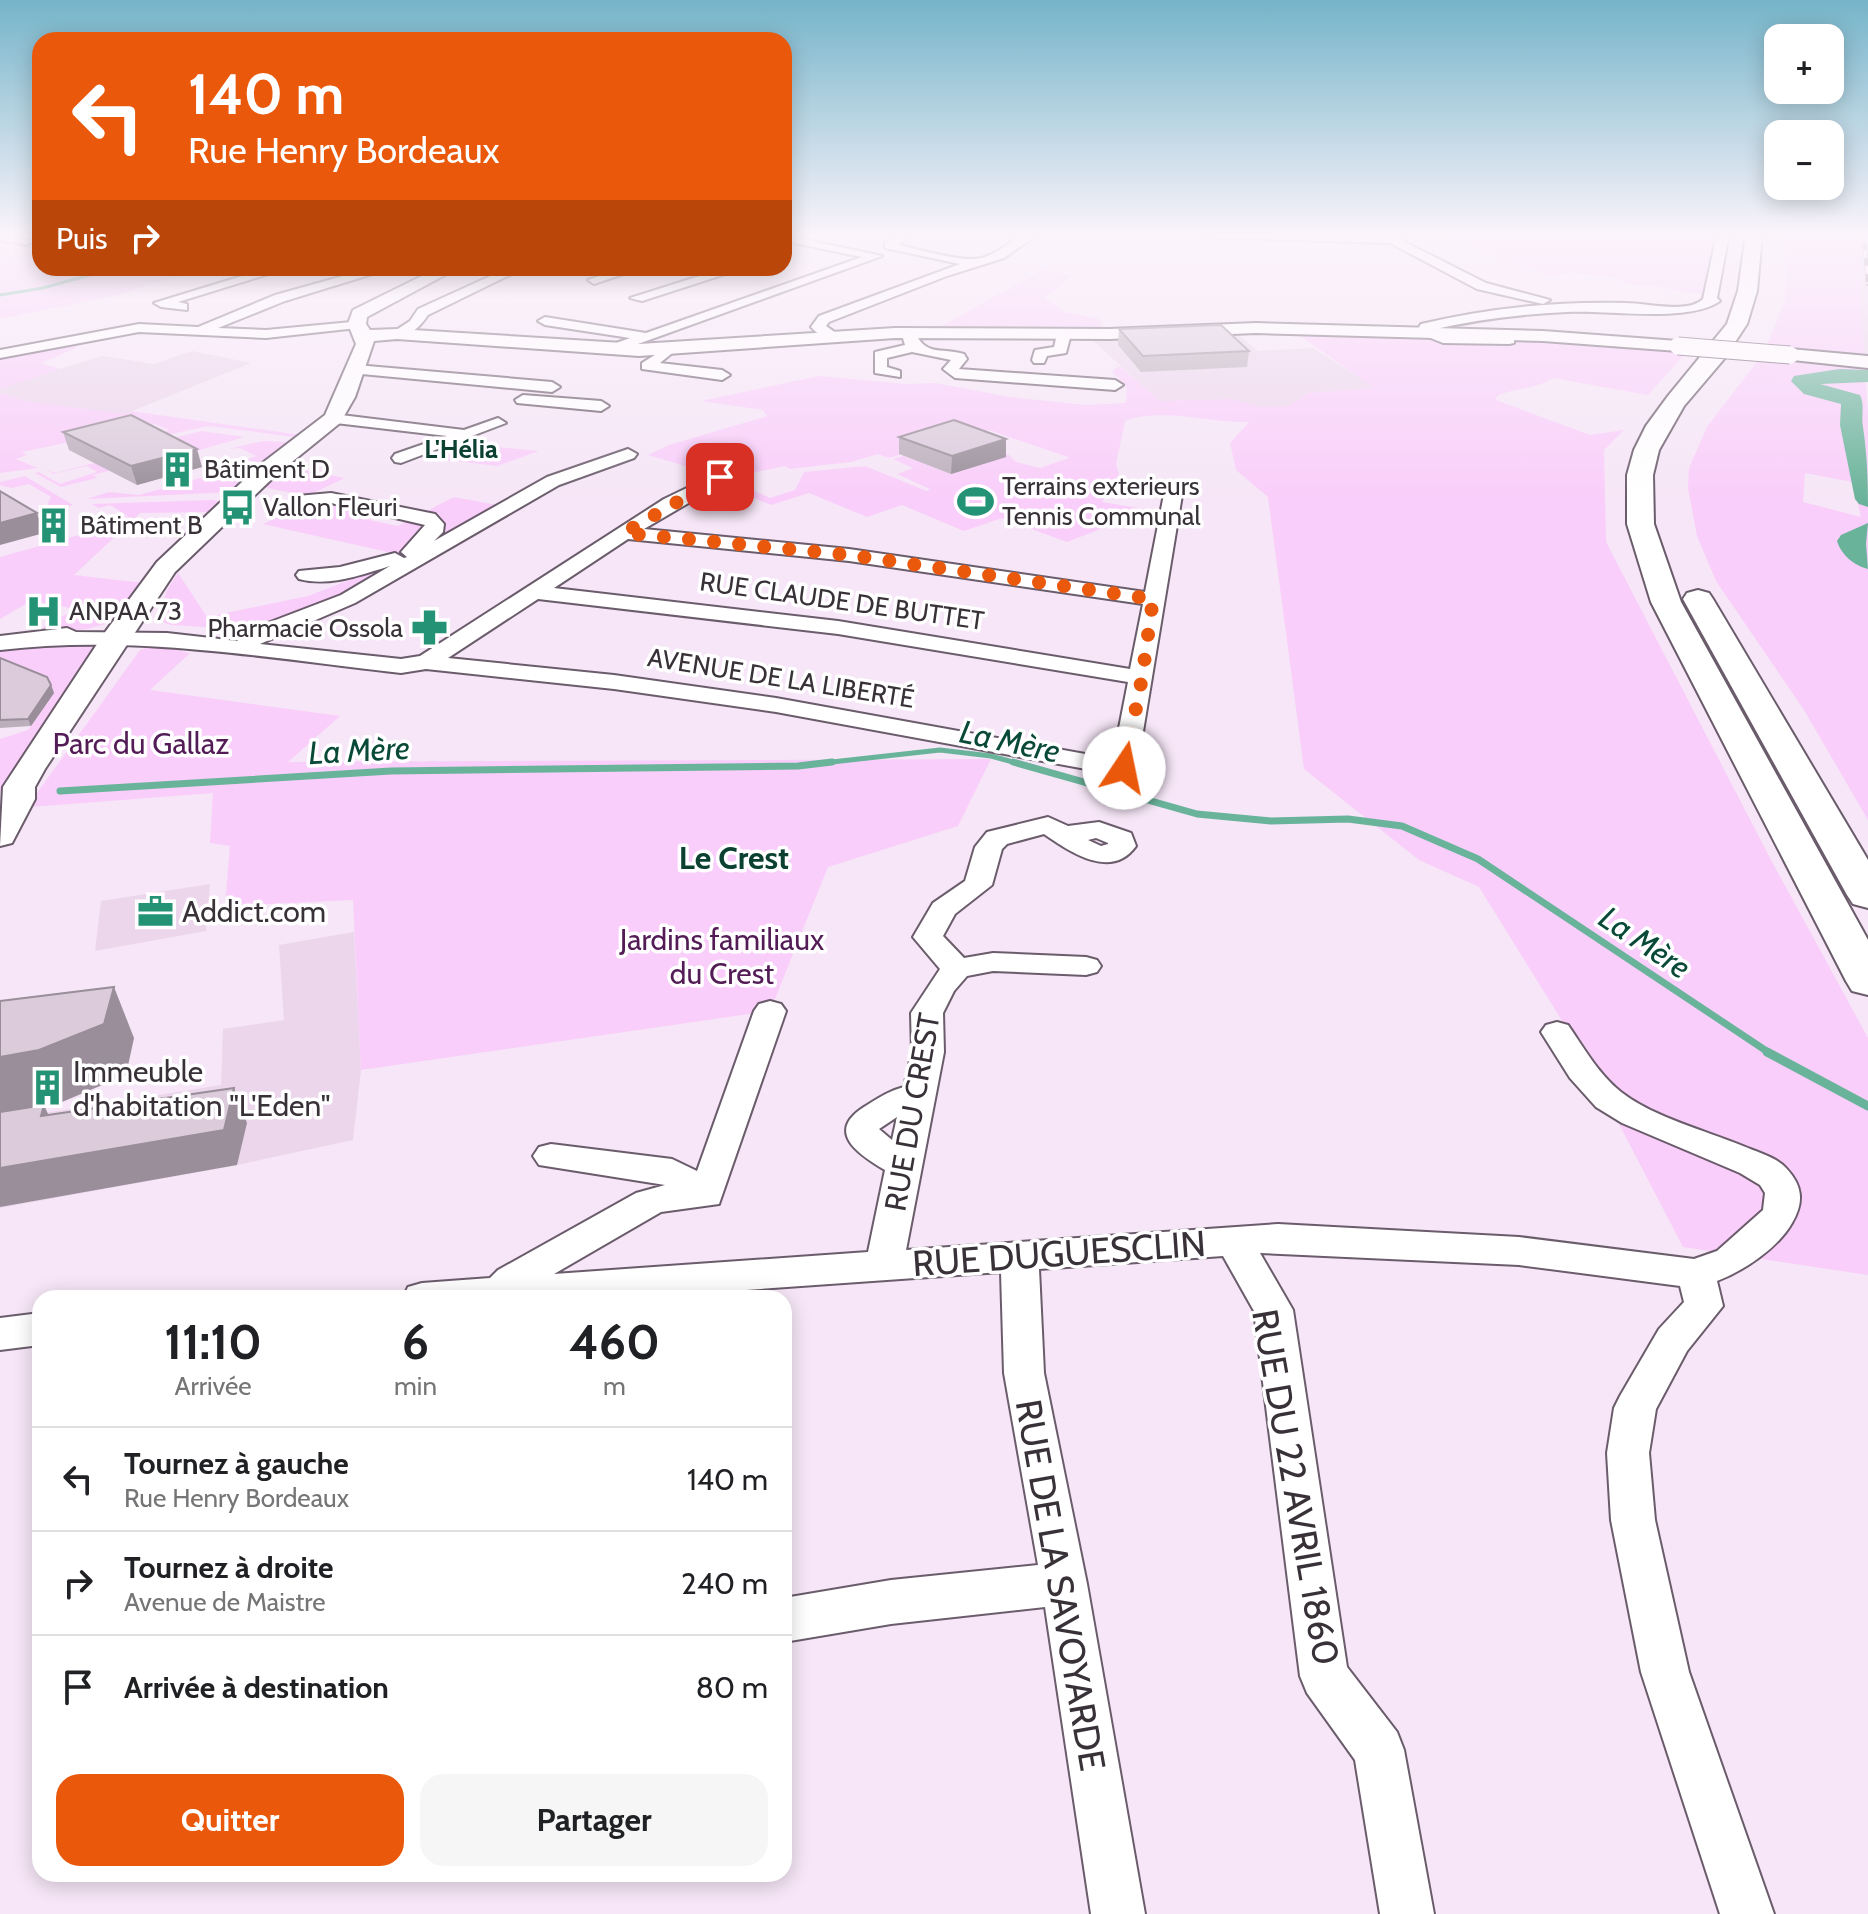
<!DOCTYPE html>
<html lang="fr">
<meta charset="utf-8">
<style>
:root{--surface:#fff;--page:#f6f6f6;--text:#202124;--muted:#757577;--line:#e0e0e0;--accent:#ea580c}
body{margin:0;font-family:Cabin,sans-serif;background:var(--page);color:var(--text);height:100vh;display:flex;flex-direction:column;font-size:30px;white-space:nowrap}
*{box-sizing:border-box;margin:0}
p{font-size:26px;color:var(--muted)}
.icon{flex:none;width:44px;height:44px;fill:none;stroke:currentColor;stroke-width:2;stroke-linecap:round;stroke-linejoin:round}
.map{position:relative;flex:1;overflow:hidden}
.drawer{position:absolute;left:32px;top:1290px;width:760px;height:592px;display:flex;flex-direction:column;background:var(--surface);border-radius:24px;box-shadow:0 4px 20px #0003}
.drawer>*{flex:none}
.banner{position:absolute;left:32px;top:32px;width:760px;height:244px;border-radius:24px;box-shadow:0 4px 20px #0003;background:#ea580c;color:#fff;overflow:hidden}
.buttons{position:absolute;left:1764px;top:24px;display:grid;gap:16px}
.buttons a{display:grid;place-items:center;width:80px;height:80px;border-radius:16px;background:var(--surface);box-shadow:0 4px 20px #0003;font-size:40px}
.pin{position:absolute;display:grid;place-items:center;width:68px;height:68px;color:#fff;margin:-34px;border-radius:16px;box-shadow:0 4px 12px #0006}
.me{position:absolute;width:88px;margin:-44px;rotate:11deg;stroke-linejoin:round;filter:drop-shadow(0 0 6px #0008)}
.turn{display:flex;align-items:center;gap:28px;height:168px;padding:0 24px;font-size:36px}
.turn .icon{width:104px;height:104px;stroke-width:2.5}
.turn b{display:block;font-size:56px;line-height:68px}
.then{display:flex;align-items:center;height:76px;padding:0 24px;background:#0003;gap:16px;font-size:30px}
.eta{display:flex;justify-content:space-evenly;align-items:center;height:136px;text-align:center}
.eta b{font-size:48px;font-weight:700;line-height:56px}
.primary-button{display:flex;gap:16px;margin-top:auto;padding:16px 24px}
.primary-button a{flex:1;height:92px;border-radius:24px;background:var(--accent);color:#fff;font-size:32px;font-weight:700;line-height:92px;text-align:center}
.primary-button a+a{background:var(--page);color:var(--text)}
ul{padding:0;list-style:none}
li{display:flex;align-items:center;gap:24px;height:104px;padding:0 24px;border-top:2px solid var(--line)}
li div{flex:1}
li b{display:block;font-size:30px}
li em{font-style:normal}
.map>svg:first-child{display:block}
.built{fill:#ecd6ec}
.green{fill:#f9cefa;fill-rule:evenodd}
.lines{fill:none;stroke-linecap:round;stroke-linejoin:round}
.stream-far3{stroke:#69b39a;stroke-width:3}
.stream-far2{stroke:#69b39a;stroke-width:5}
.stream-far1{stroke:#69b39a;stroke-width:7}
.stream{stroke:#69b39a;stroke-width:9}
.river{fill:#69b39a;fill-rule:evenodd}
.minor-casing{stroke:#6a5c6b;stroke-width:4}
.major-casing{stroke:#6a5c6b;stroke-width:4}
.highway-casing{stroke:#6a5c6b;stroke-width:4}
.minor{fill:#fff;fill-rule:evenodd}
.major{fill:#fff;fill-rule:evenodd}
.highway{fill:#fff;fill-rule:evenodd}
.rail-casing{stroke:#7e747e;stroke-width:4}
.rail{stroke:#fff;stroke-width:3;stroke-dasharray:8;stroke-linecap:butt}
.major-bridge-casing{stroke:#6a5c6b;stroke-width:19;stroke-linecap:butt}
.major-bridge{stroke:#fff;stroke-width:17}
.wall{fill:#bcafbc}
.shaded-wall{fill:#998e99}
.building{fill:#dbcbdb;stroke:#998e99;stroke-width:2}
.route{stroke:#ea580c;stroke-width:14;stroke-dasharray:0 25.2}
.labels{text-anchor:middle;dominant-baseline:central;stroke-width:7;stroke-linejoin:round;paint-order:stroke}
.far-neighbourhood-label{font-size:26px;font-weight:bold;fill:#0c4132;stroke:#fff}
.far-poi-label{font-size:26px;fill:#383238;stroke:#fff;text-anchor:start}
.far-street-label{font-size:26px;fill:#383238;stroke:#fff}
.park-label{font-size:30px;fill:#531c56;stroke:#fff}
.poi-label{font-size:30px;fill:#383238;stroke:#fff;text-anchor:start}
.street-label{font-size:30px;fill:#383238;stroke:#fff}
.water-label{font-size:32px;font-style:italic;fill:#084938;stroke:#fff}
.neighbourhood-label{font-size:32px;font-weight:bold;fill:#0c4132;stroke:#fff}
.near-street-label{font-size:36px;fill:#383238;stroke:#fff}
</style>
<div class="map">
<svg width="1868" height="1914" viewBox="0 0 1868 1914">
<rect width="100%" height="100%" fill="#f6e6f7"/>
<g class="built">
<polygon points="1859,234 1868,234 1868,360 1864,360"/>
<polygon points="1236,332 1258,351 1313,348 1376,388 1308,393 1288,406 1262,407 1230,399 1160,401 1090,338"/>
<polygon points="192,351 251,363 125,414 26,401 0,393 1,387 102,356 154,364"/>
<polygon points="210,884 206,931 95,951 101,901"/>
<polygon points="354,932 361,1070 353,1140 237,1165 0,1208 0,1120 221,1085 223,1029 284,1020 279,945"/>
</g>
<g class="green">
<path d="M1457,234H1719V242L1705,295L1648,285C1635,289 1623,280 1610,277C1591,274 1570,271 1551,276L1451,238Z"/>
<polygon points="1787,234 1859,234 1864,360 1765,350 1785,301"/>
<polygon points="0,242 24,246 40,242 40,268 202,268 118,295 0,319"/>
<polygon points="1042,270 1073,275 1045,298 1065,312 1099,319 1103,330 940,327"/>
<path d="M1293,331L1577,340L1687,352L1648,395L1553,378C1535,390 1516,387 1497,396L1496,400L1590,435L1624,430L1604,450L1606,542L1771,860L1868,1038V1275L1683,1247L1582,1053L1479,887L1419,860L1304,769L1268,497L1236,470L1230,443L1249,422C1211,423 1162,407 1125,421L1116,464L1121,482H1113L1102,502L1149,510L1067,542L1002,518L964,531L902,505L867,517L809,493L771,505L713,481L719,476L648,455L669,445L767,416L763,410L701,401L819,376L906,384L936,383L1010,397L1086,405L1126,403L1127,388L1112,371L1120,366L1160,401L1230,399L1262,407L1288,406L1308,393L1374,388ZM989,430L1068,457L1069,458L1040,468L1016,462L1009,455L960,437ZM953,438L1004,456L951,474L903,456L893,459L913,468L897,474L930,489L927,491L865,466L804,472L795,490L770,498L727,478L785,466L790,469L851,462L878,454L889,458Z"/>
<polygon points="72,345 76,348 41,363 60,369 0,389 0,355"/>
<path d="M1762,355L1864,365L1868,411V820L1804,710L1716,581L1697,536L1688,488L1689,468L1707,427ZM1805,473L1853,482L1861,517L1803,502Z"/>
<polygon points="0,393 26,401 125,414 131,411 301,435 231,492 87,499 109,492 139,495 254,463 248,459 256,456 240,448 228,449 263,441 287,442 294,437 209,426 166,435 162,433 169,430 155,424 22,452 27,455 16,459 38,468 0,473"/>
<polygon points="201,431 245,437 154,463 148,461 93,475 97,478 61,487 35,473 39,472 60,484 97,472 87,466 54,474 47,470 56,473 170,443 166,440"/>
<polygon points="453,443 539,451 498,466 417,457"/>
<polygon points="282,466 345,478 307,496 263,487"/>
<polygon points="25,476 73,505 23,519 20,517 51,508 48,503 51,497 29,484 12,488 0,485 0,482"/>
<polygon points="454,497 502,506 417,555 438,533 423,513"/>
<polygon points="214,500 220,502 211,512 140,513 74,575 143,583 119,620 87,629 0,639 42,632 43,627 76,609 31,601 0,619 0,557 122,523 118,519 128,516 110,505 99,508 92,504"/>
<path d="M319,504C341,508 360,508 383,512L369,520L398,526L413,518L424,523L426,528L401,555L263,524L301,507Z"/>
<polygon points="391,564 397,564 340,596 254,630 171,625 160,621 158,617 167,590 178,573 207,617 308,596"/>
<polygon points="83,642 92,645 96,652 0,794 0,739 28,730 54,693 0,664 0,648"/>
<polygon points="153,645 186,646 182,652 190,653 150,690 340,716 288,762 991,759 958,826 828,867 770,1011 361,1070 353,900 225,906 230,846 210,843 213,793 31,807 37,793 140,650"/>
</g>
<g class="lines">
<polyline class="stream-far3" points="0,295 43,288 115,268"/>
<polyline class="stream-far2" points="814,764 940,750 991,756 1020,764"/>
<g class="stream-far1">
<polyline points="1013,762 1197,814 1271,821 1348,819 1402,826 1478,859 1771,1054"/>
<polyline points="60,791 391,771 798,766 832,762"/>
</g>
<polyline class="stream" points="1767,1052 1868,1106"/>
<g class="river">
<path d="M1839,369L1868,370V382L1820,384L1860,395C1865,405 1861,416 1863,427C1867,454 1868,479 1868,507L1859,504L1855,499L1840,425L1841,404L1804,394L1791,381L1794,376Z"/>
<path d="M1868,523L1866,544L1868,569C1855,566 1841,555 1837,541L1841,535Z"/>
</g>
<defs>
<g id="minor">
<polygon points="0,234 33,241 27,245 0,240"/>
<path d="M901,234H915L898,245C919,249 953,260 974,259C999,258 1014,232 1038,234L1004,258L947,276L829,322L826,326L836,333V339C827,341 817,334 811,327L819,316L960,264L885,248V242Z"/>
<polygon points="1197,234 1377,236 1376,234 1389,234 1486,283 1550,300 1543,304 1477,289 1390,243 1203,237"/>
<path d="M1717,234H1729L1717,298L1720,301C1690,323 1608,310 1567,312C1521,314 1476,320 1431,330L1444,335L1514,337V343L1509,344L1443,343L1416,332L1421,324C1488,308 1557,301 1626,303C1647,303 1688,314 1703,299Z"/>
<polygon points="784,235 882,256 613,353 606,349 608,346 630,338 545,325 538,321 545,317 646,333 862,257 784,241"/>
<polygon points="268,268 288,268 178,302 187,304 187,310 161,307 154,303"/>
<polygon points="372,268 392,268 285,301 218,328 266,330 362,321 362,327 357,328 266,338 139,332 0,358 0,350 139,324 198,327 275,295"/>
<path d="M508,268H524L428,315C420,327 408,339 392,337L390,334L410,321L418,309Z"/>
<polygon points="622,268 641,268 594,284 588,280"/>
<polygon points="725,268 744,268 642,301 630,298"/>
<path d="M908,328L913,329C926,357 937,347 964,354L967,359L959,369L1115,380L1123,385L1115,390L955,378L943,369L951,360L912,352L887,358V367L900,371V377L875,373V352L905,345L901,332Z"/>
<polygon points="1064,330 1071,334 1066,353 1047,356 1044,363 1034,363 1032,360 1035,350 1054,347 1057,334"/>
<polygon points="669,346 676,350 660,363 722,370 730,375 722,380 642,369 642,363"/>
<polygon points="356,365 552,382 560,387 552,392 351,373 351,367"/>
<polygon points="523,395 601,401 609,406 601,411 517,403 515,400"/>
<polygon points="333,414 464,430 498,418 506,423 401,463 395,462 392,458 395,454 447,436 327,422 325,419"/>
<path d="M628,449L637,454L634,458L559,485L355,603L260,644L401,659L420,656L664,499L722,471L731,476L728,480L644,529L849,549L1145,592L1165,489L1174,484L1183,489L1137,768L1133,773L1124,776L776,712L614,689L426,669L401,673C269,658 133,634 0,650V636L67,628L76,632L167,633L237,641L247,631L341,595L390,566C361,575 329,587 299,579L296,575L299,571L340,567L395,553L404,558L407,557L401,552L425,525L331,503L297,504L294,500L297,496L331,493L435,514L444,524L443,532L434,541L547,477ZM628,539L849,561L1143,604L1130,669L838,621L554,588ZM538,599L838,634L1128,682L1113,759L776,698L614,675L448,658Z"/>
<path d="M1048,817L1068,826L1099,822L1131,833L1136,846C1111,881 1069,851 1044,834L1007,844L1002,849L992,885L955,914L943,936L964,958L993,953L1086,957L1097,960L1101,966L1097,972L1086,975L993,971L967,976L954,991L943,1013L944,1052L906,1250L1278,1224L1519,1237L1694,1259L1717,1251L1763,1210L1765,1193L1760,1185L1740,1173L1622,1123L1596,1107L1570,1078L1541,1032L1546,1025L1557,1022L1568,1025C1584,1048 1599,1075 1621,1092C1655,1118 1704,1130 1743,1146C1757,1152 1776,1157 1786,1168C1803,1186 1804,1202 1792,1223C1778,1248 1743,1271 1717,1281L1723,1306L1687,1351L1656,1409L1649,1453L1655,1520L1689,1672L1774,1914H1720L1641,1672L1611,1520L1607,1453L1614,1408L1620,1396L1659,1329L1684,1302L1680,1286L1519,1265L1260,1253L1293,1310L1347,1667L1397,1732L1404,1750L1434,1914H1380L1355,1760L1307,1693L1300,1676L1254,1311L1223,1256L1039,1269L1044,1373L1087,1584L1145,1914H1091L1045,1607L891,1624L784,1642V1598L891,1580L1038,1565L1004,1373L1001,1272L632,1298H403L408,1287L422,1283L490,1278L498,1270L636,1193L665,1185L539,1165L533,1156L539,1147L551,1144L672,1159L697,1171L754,1011L759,1004L770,1001L781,1004L786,1011L719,1204L661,1212L554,1274L868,1252L885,1170C858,1154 825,1132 864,1107C877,1099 888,1091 904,1087L912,1052L911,1013L940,969L913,937L933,903L965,881L975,847L987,832ZM1096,838L1108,843V844L1101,846L1088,840ZM897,1117L892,1140L879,1129Z"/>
<polygon points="40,1313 40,1345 0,1350 0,1318"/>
</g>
<g id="major">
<polygon points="438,268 458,268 367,317 366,324 370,330 397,329 639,344 895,328 1109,329 1256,323 1543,331 1678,341 1687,346 1678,351 1543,341 1256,333 1109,339 895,338 639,356 397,339 374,341 355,397 340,423 277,474 175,572 45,769 35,787 35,799 12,843 0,846 3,787 103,635 157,562 261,464 325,415 356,344 348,324 353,310"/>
<polygon points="1790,349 1868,356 1868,368 1783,359 1781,355"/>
</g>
<g id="highway">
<polygon points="1746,234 1762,234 1757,291 1747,324 1724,359 1684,406 1659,450 1653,475 1654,524 1681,602 1868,940 1868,995 1852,991 1846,981 1651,602 1627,524 1627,475 1634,450 1646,426 1668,396 1727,324 1738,291"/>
<polygon points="1698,590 1709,593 1713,599 1868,860 1868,908 1853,904 1847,895 1683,599 1687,593"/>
</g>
</defs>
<use href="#minor" class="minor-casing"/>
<use href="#major" class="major-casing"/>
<use href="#highway" class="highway-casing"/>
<use href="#minor" class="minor"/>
<use href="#major" class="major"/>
<use href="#highway" class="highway"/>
<defs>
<polyline id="rail" points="1864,234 1868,284"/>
</defs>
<use href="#rail" class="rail-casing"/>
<use href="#rail" class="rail"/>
<defs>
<polyline id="major-bridge" points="1678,346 1790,355"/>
</defs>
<use href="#major-bridge" class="major-bridge-casing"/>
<use href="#major-bridge" class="major-bridge"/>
</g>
<g class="wall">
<polygon points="1119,329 1249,351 1247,367 1141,372 1118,345"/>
<polygon points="63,432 202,467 137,485 69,450"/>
<polygon points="899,437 1006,457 951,474 899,454"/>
<polygon points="0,658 51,685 54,693 31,726 0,728"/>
</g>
<g class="shaded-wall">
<polygon points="1006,439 1006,457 951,474 952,456"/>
<polygon points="197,449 202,467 137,485 131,466"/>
<polygon points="37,513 44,533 0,545 0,523"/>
<polygon points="51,685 54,693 31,726 28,719"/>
<polygon points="114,987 134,1038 126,1075 62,1102 0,1113 0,1057"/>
<polygon points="234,1088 247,1123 237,1165 0,1207 0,1168"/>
<polygon points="44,1105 60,1141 41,1116"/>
</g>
<g class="building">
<polygon points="1221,325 1249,351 1143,356 1119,329"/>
<polygon points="131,415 197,449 131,466 63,432"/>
<polygon points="954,420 1006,439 952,456 899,437"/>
<polygon points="0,491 37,513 0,523"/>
<polygon points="0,658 47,677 51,685 28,719 0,720"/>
<polygon points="114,987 104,1024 39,1050 0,1057 0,1001"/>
<polygon points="234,1088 224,1130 0,1168 0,1112 44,1105 41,1116"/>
</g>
<linearGradient id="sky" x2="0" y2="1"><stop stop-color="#75b4c9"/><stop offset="0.47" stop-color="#fbf4fb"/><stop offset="1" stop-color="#fbf4fb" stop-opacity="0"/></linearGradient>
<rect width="1868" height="501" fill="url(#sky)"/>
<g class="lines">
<polyline class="route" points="720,477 624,533 849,555 1153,599 1142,678 1124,768"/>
</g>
<defs>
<symbol id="building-bare" viewBox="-9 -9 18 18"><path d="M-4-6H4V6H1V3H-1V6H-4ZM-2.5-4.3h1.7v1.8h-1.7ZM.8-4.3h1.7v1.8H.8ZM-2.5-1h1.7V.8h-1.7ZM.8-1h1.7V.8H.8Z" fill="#249375" stroke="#fff" stroke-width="2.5" paint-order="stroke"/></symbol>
<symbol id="stadium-bare" viewBox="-9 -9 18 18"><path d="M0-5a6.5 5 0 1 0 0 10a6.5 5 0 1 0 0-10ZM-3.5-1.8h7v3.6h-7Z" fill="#249375" stroke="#fff" stroke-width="2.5" paint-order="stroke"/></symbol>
<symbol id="bus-bare" viewBox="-9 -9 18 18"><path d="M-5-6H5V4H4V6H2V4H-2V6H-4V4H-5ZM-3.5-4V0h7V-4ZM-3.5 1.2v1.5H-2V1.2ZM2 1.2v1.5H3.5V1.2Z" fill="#249375" stroke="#fff" stroke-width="2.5" paint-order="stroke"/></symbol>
<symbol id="hospital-bare" viewBox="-9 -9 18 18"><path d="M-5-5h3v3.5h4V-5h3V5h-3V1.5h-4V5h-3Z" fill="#249375" stroke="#fff" stroke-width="2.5" paint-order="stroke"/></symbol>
<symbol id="pharmacy-bare" viewBox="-9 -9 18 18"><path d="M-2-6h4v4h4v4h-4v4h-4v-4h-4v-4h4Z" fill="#249375" stroke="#fff" stroke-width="2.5" paint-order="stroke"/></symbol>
<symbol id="office-bare" viewBox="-9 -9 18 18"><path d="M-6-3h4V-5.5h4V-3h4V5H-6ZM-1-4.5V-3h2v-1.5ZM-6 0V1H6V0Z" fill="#249375" stroke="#fff" stroke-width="2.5" paint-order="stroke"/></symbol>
</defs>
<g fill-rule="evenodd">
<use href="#building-bare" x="152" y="444" width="51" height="51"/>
<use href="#stadium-bare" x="950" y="476" width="51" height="51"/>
<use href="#bus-bare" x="212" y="482" width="51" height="51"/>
<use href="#building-bare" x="28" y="500" width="51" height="51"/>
<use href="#hospital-bare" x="18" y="586" width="51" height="51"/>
<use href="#pharmacy-bare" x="404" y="602" width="51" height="51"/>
<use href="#office-bare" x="130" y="886" width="51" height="51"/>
<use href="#building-bare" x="22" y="1062" width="51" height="51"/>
</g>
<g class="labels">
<g class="far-neighbourhood-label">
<text x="461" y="449">L'Hélia</text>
</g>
<g class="far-poi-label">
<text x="204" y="469">Bâtiment D</text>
<text x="1002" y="486">Terrains exterieurs<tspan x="1002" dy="30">Tennis Communal</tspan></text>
<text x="263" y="507">Vallon Fleuri</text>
<text x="80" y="525">Bâtiment B</text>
<text x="69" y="611">ANPAA 73</text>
<text x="403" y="628" text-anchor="end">Pharmacie Ossola</text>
</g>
<g class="far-street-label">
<text transform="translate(842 601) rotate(8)">RUE CLAUDE DE BUTTET</text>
<text transform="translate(781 678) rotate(9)">AVENUE DE LA LIBERTÉ</text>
</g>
<g class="park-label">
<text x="141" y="743">Parc du Gallaz</text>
<text x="722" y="939">Jardins familiaux<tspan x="722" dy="34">du Crest</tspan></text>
</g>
<g class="poi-label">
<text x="182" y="911">Addict.com</text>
<text x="73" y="1071">Immeuble<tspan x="73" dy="34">d'habitation "L'Eden"</tspan></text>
</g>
<g class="street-label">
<text transform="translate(912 1112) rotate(-80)">RUE DU CREST</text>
</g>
<g class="water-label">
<text transform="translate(1010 741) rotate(12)">La Mère</text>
<text transform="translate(359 750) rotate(-3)">La Mère</text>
<text transform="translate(1645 942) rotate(34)">La Mère</text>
</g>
<g class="neighbourhood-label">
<text x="734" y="857">Le Crest</text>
</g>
<g class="near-street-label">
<text transform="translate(1059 1253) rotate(-4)">RUE DUGUESCLIN</text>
<text transform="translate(1296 1487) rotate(80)">RUE DU 22 AVRIL 1860</text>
<text transform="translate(1061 1585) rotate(80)">RUE DE LA SAVOYARDE</text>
</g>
</g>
</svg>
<div class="buttons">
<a>+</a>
<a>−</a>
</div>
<div class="pin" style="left:720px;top:477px;background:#d93025"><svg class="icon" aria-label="arrive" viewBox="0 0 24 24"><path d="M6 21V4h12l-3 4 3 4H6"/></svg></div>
<svg class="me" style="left:1124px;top:768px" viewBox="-20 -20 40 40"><circle r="19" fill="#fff"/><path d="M0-13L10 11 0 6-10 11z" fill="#ea580c"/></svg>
<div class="banner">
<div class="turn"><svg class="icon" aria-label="left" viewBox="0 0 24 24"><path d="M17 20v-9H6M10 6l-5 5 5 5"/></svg><div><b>140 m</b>Rue Henry Bordeaux</div></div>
<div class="then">Puis<svg class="icon" aria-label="right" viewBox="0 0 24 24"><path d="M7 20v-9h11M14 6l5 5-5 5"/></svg></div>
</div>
<section class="drawer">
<div class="eta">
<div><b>11:10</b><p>Arrivée</p></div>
<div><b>6</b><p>min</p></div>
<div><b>460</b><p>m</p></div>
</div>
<ul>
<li><svg class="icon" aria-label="left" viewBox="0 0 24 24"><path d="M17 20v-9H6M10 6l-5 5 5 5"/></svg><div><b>Tournez à gauche</b><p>Rue Henry Bordeaux</p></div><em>140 m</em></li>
<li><svg class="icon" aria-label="right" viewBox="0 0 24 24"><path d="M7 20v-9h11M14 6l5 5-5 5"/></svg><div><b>Tournez à droite</b><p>Avenue de Maistre</p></div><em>240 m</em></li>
<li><svg class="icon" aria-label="arrive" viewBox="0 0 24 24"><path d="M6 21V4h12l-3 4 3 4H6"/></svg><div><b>Arrivée à destination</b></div><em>80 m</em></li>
</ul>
<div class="primary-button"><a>Quitter</a><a>Partager</a></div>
</section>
</div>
